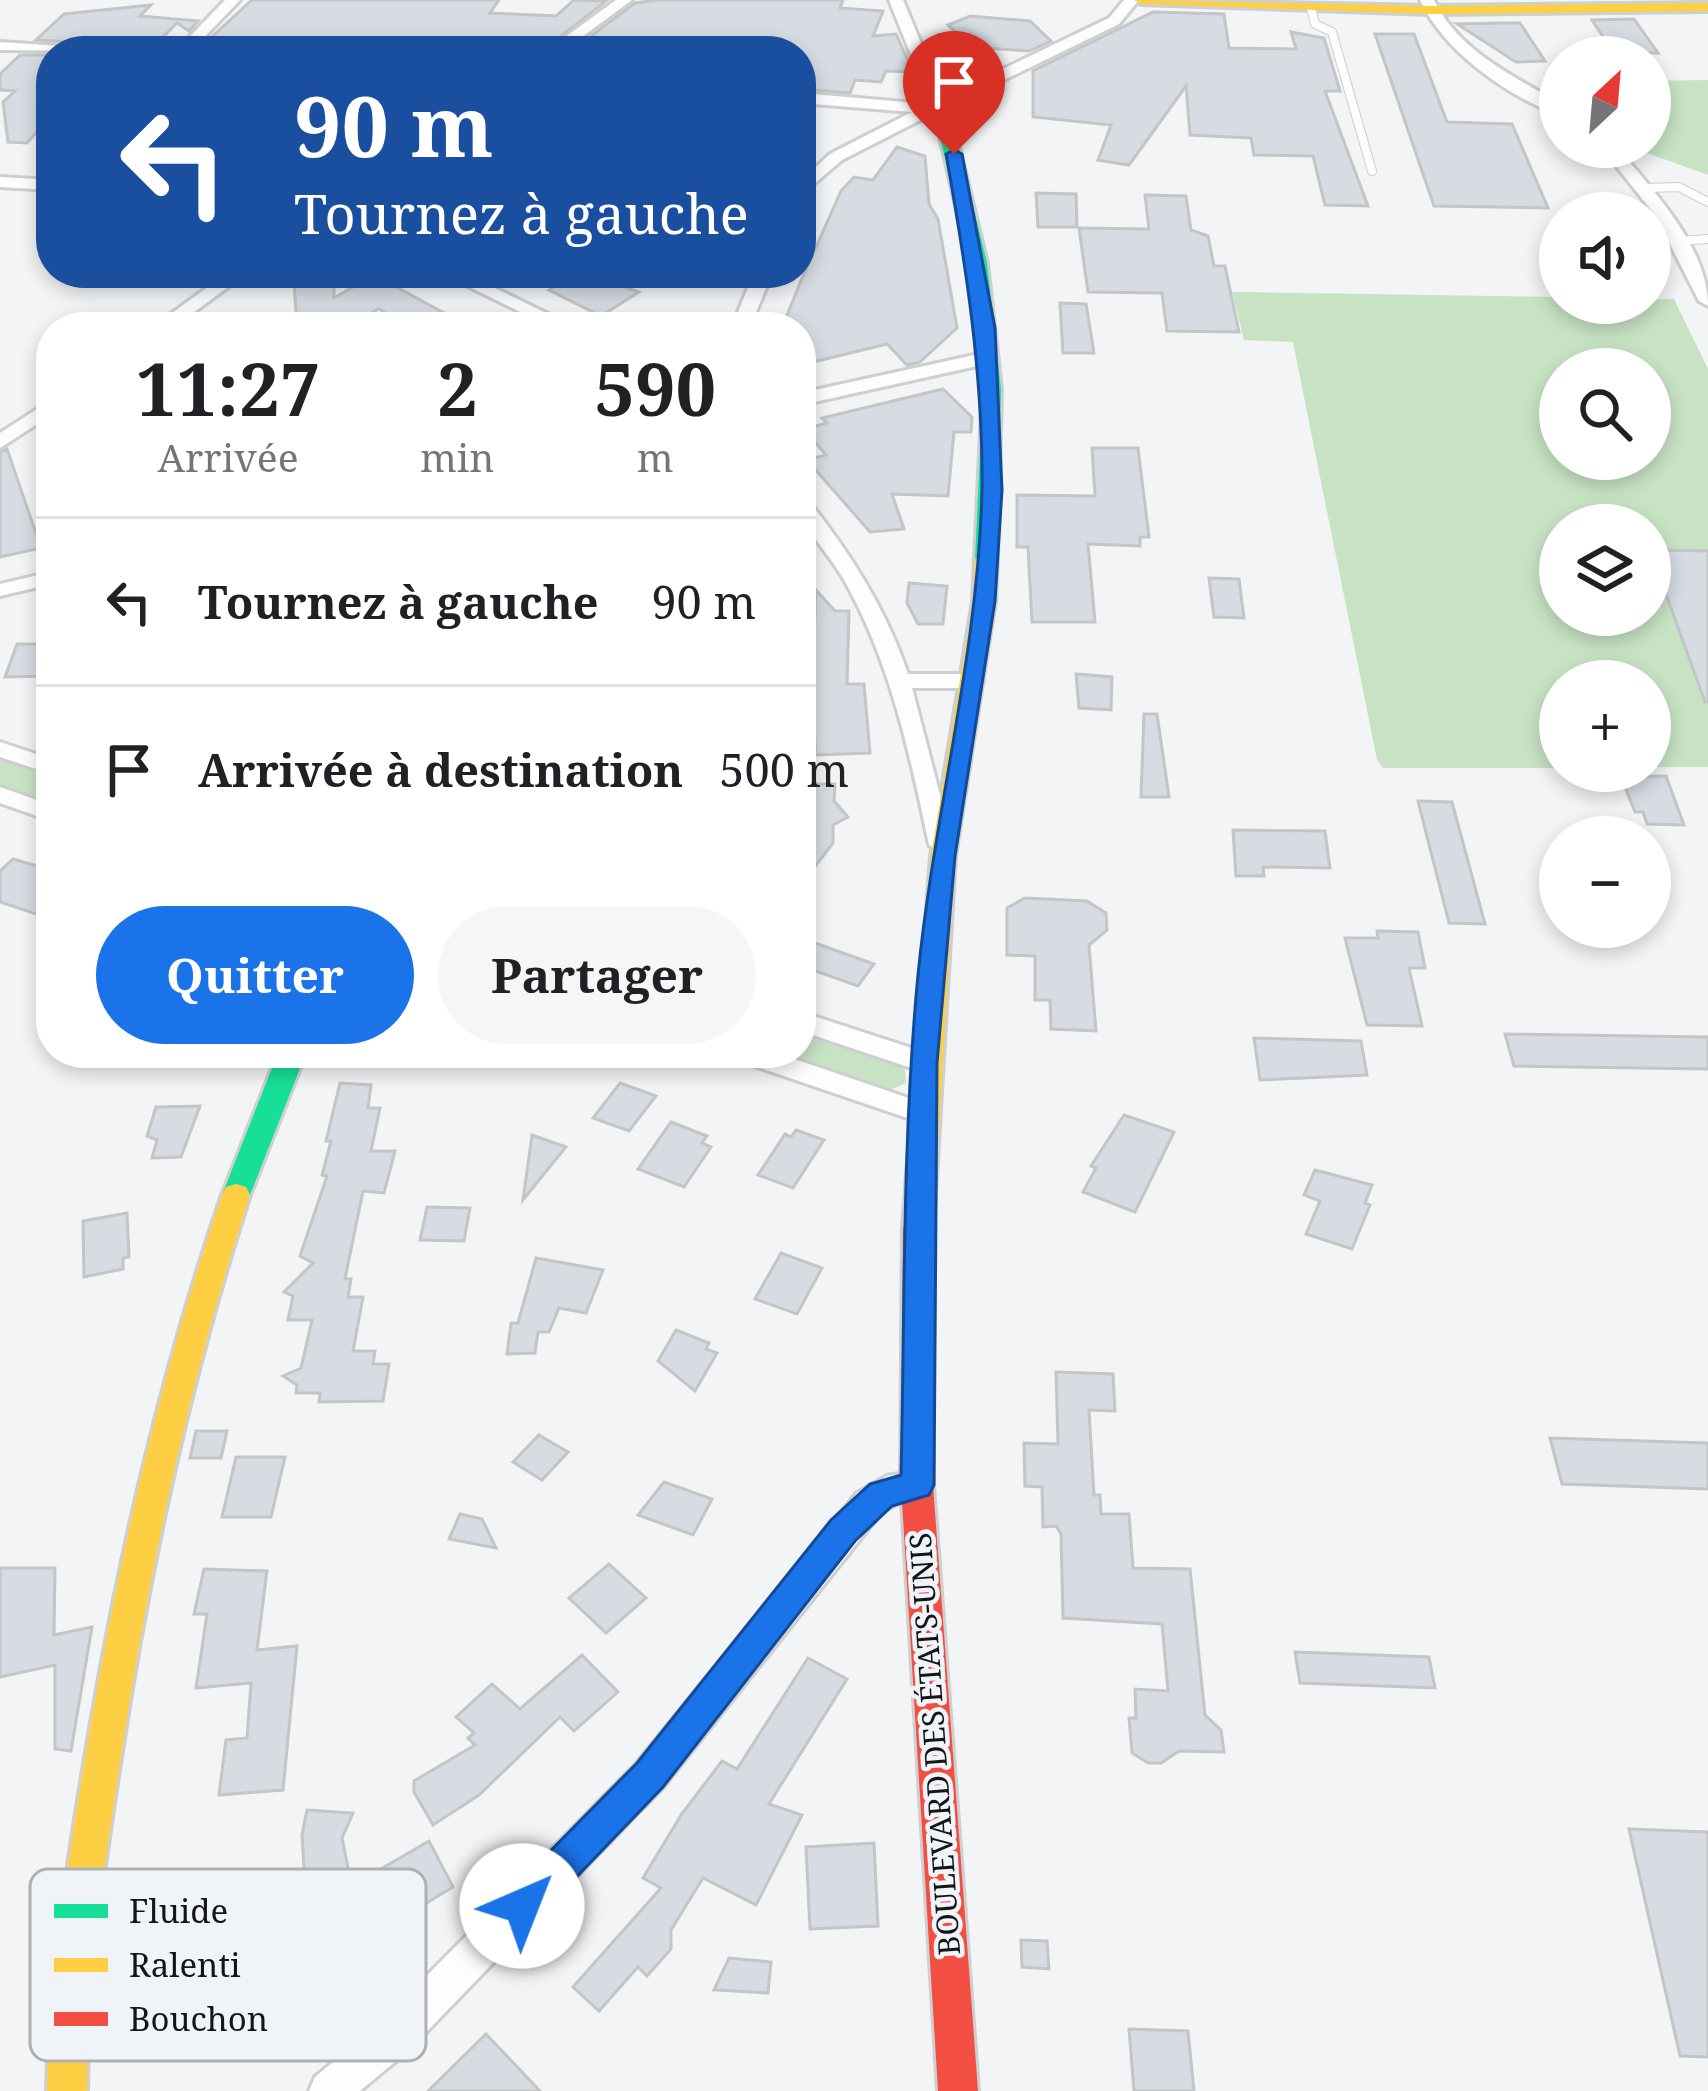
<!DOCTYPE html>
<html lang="fr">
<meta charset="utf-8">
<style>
:root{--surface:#fff;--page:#f6f6f6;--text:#202124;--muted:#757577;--line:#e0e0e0;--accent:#1a73e8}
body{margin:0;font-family:"Noto Serif",serif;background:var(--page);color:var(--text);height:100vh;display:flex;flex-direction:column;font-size:45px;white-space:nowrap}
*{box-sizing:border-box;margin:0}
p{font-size:39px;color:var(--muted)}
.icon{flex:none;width:66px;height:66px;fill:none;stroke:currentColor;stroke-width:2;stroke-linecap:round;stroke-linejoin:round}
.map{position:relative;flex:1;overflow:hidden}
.details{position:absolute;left:36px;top:312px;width:780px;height:756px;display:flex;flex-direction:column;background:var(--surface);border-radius:48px;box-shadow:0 6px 18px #0003}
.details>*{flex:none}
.top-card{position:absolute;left:36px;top:36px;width:780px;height:252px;border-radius:48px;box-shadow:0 6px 18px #0003;background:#1a4fa0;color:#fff;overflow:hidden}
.needle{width:78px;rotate:26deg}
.buttons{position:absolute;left:1539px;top:36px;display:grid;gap:24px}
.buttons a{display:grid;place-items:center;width:132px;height:132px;border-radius:50%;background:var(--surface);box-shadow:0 6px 18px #0003;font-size:60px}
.pin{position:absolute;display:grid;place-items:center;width:102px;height:102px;color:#fff;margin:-123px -51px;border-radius:50% 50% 50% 0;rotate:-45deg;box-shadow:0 0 12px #0007}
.pin .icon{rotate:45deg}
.me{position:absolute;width:132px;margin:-66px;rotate:44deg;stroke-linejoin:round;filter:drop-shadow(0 0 9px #0008)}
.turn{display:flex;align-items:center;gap:42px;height:252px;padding:0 60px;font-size:54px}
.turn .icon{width:156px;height:156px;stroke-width:2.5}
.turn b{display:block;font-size:84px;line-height:102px}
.eta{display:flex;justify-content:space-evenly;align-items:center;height:204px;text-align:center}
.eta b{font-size:72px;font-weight:700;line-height:84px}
.action{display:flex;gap:24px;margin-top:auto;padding:24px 60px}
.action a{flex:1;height:138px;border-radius:72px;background:var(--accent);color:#fff;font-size:48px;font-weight:700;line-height:138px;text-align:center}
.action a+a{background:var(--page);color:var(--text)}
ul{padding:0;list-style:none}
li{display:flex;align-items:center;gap:36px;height:168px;padding:0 60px;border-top:3px solid var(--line)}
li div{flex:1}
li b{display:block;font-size:45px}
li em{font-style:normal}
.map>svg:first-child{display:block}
.green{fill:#c8e3c4;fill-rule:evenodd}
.building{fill:#d6dce2;stroke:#c3c5c7;stroke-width:3}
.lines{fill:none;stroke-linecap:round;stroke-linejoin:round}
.lane-casing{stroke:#cdcfd0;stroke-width:10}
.street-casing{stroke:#cdcfd0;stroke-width:6}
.fast-casing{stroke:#cdcfd0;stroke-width:6}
.slow-casing{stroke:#cdcfd0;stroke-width:6}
.jam-casing{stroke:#cdcfd0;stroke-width:6}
.lane{stroke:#fdfdfe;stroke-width:8}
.street{fill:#fdfdfe;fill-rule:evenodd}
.fast{fill:#16e098;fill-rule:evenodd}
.slow{fill:#ffcf43;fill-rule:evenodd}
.jam{fill:#f24e42;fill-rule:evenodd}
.route{fill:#1a73e8;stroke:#114b97;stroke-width:3}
.labels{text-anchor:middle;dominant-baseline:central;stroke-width:9;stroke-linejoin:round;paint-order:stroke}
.street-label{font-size:30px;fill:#131516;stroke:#f0f4f8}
.key{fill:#f0f4f8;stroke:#aeb1b4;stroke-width:3}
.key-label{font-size:33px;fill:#131516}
</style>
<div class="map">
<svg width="1708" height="2091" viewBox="0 0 1708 2091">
<rect width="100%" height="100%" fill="#f2f4f6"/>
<g class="green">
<polygon points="1708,80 1708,175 1630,147 1650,147 1650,81"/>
<path d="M1232,292L1560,297V303L1674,299L1708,369V767H1650V681H1560V768H1383L1377,760L1293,342L1244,340ZM1560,369H1650V459H1560ZM1560,525H1650V615H1560Z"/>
<polygon points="0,758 51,775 51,807 0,789"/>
<polygon points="801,1029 894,1060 905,1070 906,1083 883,1093 765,1053 801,1053"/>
</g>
<g class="building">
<polygon points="252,0 499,0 490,13 556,16 574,0 606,1 542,51 230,51 205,43"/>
<polygon points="658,0 843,0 840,8 883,11 873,36 896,34 913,72 886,71 881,82 855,80 850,93 801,89 801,51 571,51 635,3"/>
<polygon points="151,5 140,16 198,21 189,31 177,23 154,46 36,40 64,14"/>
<polygon points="1153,12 1224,14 1229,48 1296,49 1291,32 1324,38 1340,91 1325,91 1368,206 1325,205 1313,156 1254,155 1251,138 1190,135 1186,86 1129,165 1098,160 1111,125 1033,117 1033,71"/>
<polygon points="970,16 1030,21 1051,41 1029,51 972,47 948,25"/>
<polygon points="1634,19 1658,53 1614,53 1592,20"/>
<polygon points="1504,23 1520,23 1545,61 1516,62 1457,24"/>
<polygon points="1375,34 1414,34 1447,122 1512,124 1548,208 1434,206"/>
<polygon points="20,55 51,55 51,117 27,143 8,142 3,102 15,91 0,90 0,74"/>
<polygon points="897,147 925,156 929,204 938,219 957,328 920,362 907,365 887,344 801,365 801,327 784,323 800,283 841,191 854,177 873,180"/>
<polygon points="1036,193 1076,194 1077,227 1038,227"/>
<polygon points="1145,195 1186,196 1191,230 1208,236 1214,266 1225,266 1239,332 1167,331 1162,293 1088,292 1079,228 1149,229"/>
<polygon points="301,273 334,273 334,298 374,275 470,327 410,327 379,309 351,323 317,314 297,327 294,283"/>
<polygon points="577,273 583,273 639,292 601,316 549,290"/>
<polygon points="1060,303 1086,304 1094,353 1063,353"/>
<polygon points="943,389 972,417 971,432 954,432 948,496 892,494 904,529 870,532 807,460 826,455 804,429 827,423 822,418"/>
<polygon points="1092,448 1138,448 1149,537 1140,537 1140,546 1088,544 1095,622 1032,622 1028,547 1017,547 1017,495 1095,496"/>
<polygon points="7,449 41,548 0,557 0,452"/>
<polygon points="1650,550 1708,551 1708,702 1705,702"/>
<polygon points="1209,578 1239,579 1244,618 1214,617"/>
<polygon points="909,583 947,586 943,624 918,624 907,603"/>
<polygon points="816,590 835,611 849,611 847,684 864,684 870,753 816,755 812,696"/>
<polygon points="17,644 51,644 51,676 5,677"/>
<polygon points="1076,674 1112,677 1111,710 1079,708"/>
<polygon points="1144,714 1157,714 1169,797 1141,797"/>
<polygon points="1666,776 1684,825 1647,824 1643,812 1635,812 1621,777"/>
<polygon points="801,784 835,784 834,801 848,817 833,825 833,843 801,885"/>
<polygon points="1418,801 1452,802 1485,924 1449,923"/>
<polygon points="1233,830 1325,831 1330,868 1263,867 1264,876 1236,876"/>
<polygon points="13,859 51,870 51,919 0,902 0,871"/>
<polygon points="1025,898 1087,901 1106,913 1107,930 1089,945 1096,1031 1051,1029 1050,1000 1035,1000 1035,956 1007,955 1007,908"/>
<polygon points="1377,931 1418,932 1425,968 1409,968 1422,1026 1367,1025 1345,938 1378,938"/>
<polygon points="801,938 874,964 858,986 801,966"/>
<polygon points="1505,1034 1708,1037 1708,1069 1514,1066"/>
<polygon points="1254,1038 1361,1041 1367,1075 1260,1080"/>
<polygon points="340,1083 371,1085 368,1108 380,1108 371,1151 395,1151 384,1193 363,1191 345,1279 351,1279 348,1297 363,1297 353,1351 375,1351 373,1364 389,1364 383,1401 319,1402 320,1393 296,1393 297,1385 283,1376 301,1368 312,1320 288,1320 293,1296 284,1292 313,1263 300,1256 327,1176 322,1175 331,1141 326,1141"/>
<polygon points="620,1083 656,1096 629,1131 593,1118"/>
<polygon points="200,1106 181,1157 152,1158 157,1140 147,1136 156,1107"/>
<polygon points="1124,1115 1174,1132 1135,1212 1083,1192 1096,1168 1091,1166"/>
<polygon points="671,1122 707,1136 702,1143 711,1147 684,1187 638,1169"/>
<polygon points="796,1130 824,1140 793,1188 758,1175 785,1134 791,1137"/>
<polygon points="532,1135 566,1147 523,1200"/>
<polygon points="1315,1170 1372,1185 1365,1203 1370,1205 1352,1249 1306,1234 1320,1201 1304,1195"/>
<polygon points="427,1207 470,1208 464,1241 420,1240"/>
<polygon points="127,1213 129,1257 123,1258 123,1269 84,1277 83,1221"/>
<polygon points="781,1253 822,1268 797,1314 755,1299"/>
<polygon points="536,1258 603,1270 586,1313 559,1308 549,1332 538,1332 535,1353 507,1354 511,1323 518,1323"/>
<polygon points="676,1330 709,1343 706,1349 717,1353 695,1391 658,1361"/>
<polygon points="1056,1372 1113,1374 1115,1411 1089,1410 1094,1495 1100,1495 1101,1514 1129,1514 1133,1568 1190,1569 1205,1715 1221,1730 1224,1752 1179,1751 1161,1763 1148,1763 1132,1753 1129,1718 1136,1718 1135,1689 1168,1691 1162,1624 1063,1618 1061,1534 1056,1526 1043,1527 1042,1487 1025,1486 1024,1443 1058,1444"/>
<polygon points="196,1431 227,1431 221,1458 190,1458"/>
<polygon points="539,1435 568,1452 542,1480 513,1462"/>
<polygon points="1550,1438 1708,1443 1708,1489 1562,1484"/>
<polygon points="236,1457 285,1457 271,1517 222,1517"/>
<polygon points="664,1482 712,1499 693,1535 638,1515"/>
<polygon points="460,1514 482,1519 496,1548 449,1539"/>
<polygon points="609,1564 646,1598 606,1633 569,1598"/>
<polygon points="0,1568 55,1568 54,1635 92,1627 71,1751 55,1749 55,1665 0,1677"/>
<polygon points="204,1569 267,1571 257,1650 297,1646 283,1790 219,1795 226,1740 247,1738 251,1683 196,1688 207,1614 194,1614"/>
<polygon points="1295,1652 1429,1657 1435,1688 1300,1683"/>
<polygon points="582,1655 618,1692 574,1731 560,1717 479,1795 433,1825 414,1792 414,1781 475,1745 468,1738 474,1733 456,1717 492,1684 520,1709"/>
<polygon points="808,1658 847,1679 769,1804 802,1815 756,1905 703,1878 671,1930 671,1949 647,1976 638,1967 599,2011 573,1987 661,1888 643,1878 681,1815 722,1761 737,1769"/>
<polygon points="307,1810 353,1813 342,1838 354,1897 307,1912 302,1835"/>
<polygon points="1629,1829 1708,1832 1708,2057 1680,2056"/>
<polygon points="429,1841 453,1887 390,1925 369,1876"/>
<polygon points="874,1843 878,1926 810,1929 806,1847"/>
<polygon points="1021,1940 1047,1941 1049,1969 1022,1967"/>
<polygon points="729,1958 771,1962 768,1993 714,1990"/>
<polygon points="1129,2029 1188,2031 1194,2091 1134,2091"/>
<polygon points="486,2034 540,2091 428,2091"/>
</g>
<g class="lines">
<defs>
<g id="lane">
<polyline points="1311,8 1315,24 1332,32 1372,171"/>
<polyline points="1646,188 1679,187 1708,202"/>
<polyline points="1678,241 1708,239"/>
</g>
<g id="street">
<polygon points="225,0 240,0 191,51 176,51"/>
<polygon points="616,0 632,0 563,51 546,51"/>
<polygon points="889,0 903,0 941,92 951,94 1109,18 1124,0 1139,0 1119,24 963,100 962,106 932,114 842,160 801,195 801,181 830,154 912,112 801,103 801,93 916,103 927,95"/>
<path d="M1420,0H1434C1459,52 1513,75 1560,104V116C1507,95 1445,53 1420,0Z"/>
<polygon points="0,42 77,47 84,51 0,50"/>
<path d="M1601,147H1617C1653,191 1708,247 1708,306L1699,301L1655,215Z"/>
<polygon points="0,177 51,180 51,190 0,187"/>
<polygon points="227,273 247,273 174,327 153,327"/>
<polygon points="441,273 464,273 575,327 551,327"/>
<polygon points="754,273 772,273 750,327 732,327"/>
<polygon points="988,352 997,358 995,362 801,405 801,393"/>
<polygon points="51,400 51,415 0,448 0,433"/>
<path d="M801,498L808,500C850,553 886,609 908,674H972L983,681L972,688H912L953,845L950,851L941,853L929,845C910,754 890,660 843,578C828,552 801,529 801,498Z"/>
<polygon points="51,572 51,584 0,596 0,584"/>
<polygon points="0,742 51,759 51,774 0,757"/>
<polygon points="0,787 51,805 51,821 0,803"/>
<polygon points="801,1012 933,1055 937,1062 923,1072 801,1031"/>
<polygon points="733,1053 777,1053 932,1106 936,1113 932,1120 922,1123 737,1060"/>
<polygon points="917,1471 928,1475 933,1485 928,1495 903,1500 881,1513 663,1787 408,2051 360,2091 309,2091 315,2077 380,2023 637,1763 857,1493 887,1476"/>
</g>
<g id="fast">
<polygon points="942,105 950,110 987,263 1001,389 997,559 986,565 975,559 983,389 969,263 934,110"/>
<polygon points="278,1053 306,1053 250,1195 246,1203 226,1203 222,1195"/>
</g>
<g id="slow">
<polygon points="1134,0 1431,6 1708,3 1708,11 1431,14 1141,4"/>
<polygon points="986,553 997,559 995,601 955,856 933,1228 928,1236 908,1236 903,1228 931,856 973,601 975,559"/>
<path d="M236,1184L246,1187L250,1195C189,1381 149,1570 120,1764C103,1873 88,1981 87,2091H47C49,1981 66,1872 84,1764C116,1570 158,1381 222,1195L226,1187Z"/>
</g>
<polygon id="jam" points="918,1217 928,1220 933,1228 933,1485 978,2091 938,2091 901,1485 903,1228 908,1220"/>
</defs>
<use href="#lane" class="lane-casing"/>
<use href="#street" class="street-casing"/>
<use href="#fast" class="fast-casing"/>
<use href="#slow" class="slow-casing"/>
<use href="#jam" class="jam-casing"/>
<use href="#lane" class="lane"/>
<use href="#street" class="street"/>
<use href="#fast" class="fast"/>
<use href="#slow" class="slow"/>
<use href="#jam" class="jam"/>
</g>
<path class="route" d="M954,150L962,154L995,328L1002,490L995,601L955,856L937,1063L934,1485L929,1495L892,1506L855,1541L663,1787L536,1919L522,1925L509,1919L503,1906L509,1893L637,1763L831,1520L870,1484L901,1475C905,1309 902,1141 918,975C934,813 979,651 982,488C983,374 966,266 946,154Z"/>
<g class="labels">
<g class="street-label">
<text transform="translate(934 1744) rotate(-94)">BOULEVARD DES ÉTATS-UNIS</text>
</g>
</g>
<rect x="30" y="1869" width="396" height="192" rx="18" class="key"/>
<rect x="54" y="1904" width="54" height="14" fill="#16e098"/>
<rect x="54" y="1958" width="54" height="14" fill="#ffcf43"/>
<rect x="54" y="2012" width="54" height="14" fill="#f24e42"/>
<g class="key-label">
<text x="129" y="1923">Fluide</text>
<text x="129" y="1977">Ralenti</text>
<text x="129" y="2031">Bouchon</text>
</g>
</svg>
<div class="buttons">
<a><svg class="needle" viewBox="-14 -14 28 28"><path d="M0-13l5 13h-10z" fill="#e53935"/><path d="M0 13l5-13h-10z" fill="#757577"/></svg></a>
<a><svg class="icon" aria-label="sound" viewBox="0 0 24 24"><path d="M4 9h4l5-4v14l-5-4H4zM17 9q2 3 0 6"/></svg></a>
<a><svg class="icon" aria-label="search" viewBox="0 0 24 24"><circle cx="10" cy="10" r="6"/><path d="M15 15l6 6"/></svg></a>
<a><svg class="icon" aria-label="layers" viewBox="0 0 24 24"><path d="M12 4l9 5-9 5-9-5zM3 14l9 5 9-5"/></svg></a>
<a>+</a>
<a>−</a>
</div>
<div class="pin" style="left:954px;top:154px;background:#d93025"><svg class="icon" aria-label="arrive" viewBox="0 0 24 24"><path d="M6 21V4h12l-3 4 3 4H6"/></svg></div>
<svg class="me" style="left:522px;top:1906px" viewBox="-20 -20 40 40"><circle r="19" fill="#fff"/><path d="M0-13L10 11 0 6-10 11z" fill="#1a73e8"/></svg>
<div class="top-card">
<div class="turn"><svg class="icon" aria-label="left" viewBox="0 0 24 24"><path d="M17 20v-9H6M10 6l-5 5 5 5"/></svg><div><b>90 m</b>Tournez à gauche</div></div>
</div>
<section class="details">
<div class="eta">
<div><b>11:27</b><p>Arrivée</p></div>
<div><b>2</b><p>min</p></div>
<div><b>590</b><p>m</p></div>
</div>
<ul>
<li><svg class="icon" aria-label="left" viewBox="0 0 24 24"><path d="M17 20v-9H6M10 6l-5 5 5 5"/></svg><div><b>Tournez à gauche</b></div><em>90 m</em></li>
<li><svg class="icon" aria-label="arrive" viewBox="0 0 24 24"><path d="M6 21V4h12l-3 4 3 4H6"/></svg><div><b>Arrivée à destination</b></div><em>500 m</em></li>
</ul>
<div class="action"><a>Quitter</a><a>Partager</a></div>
</section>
</div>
